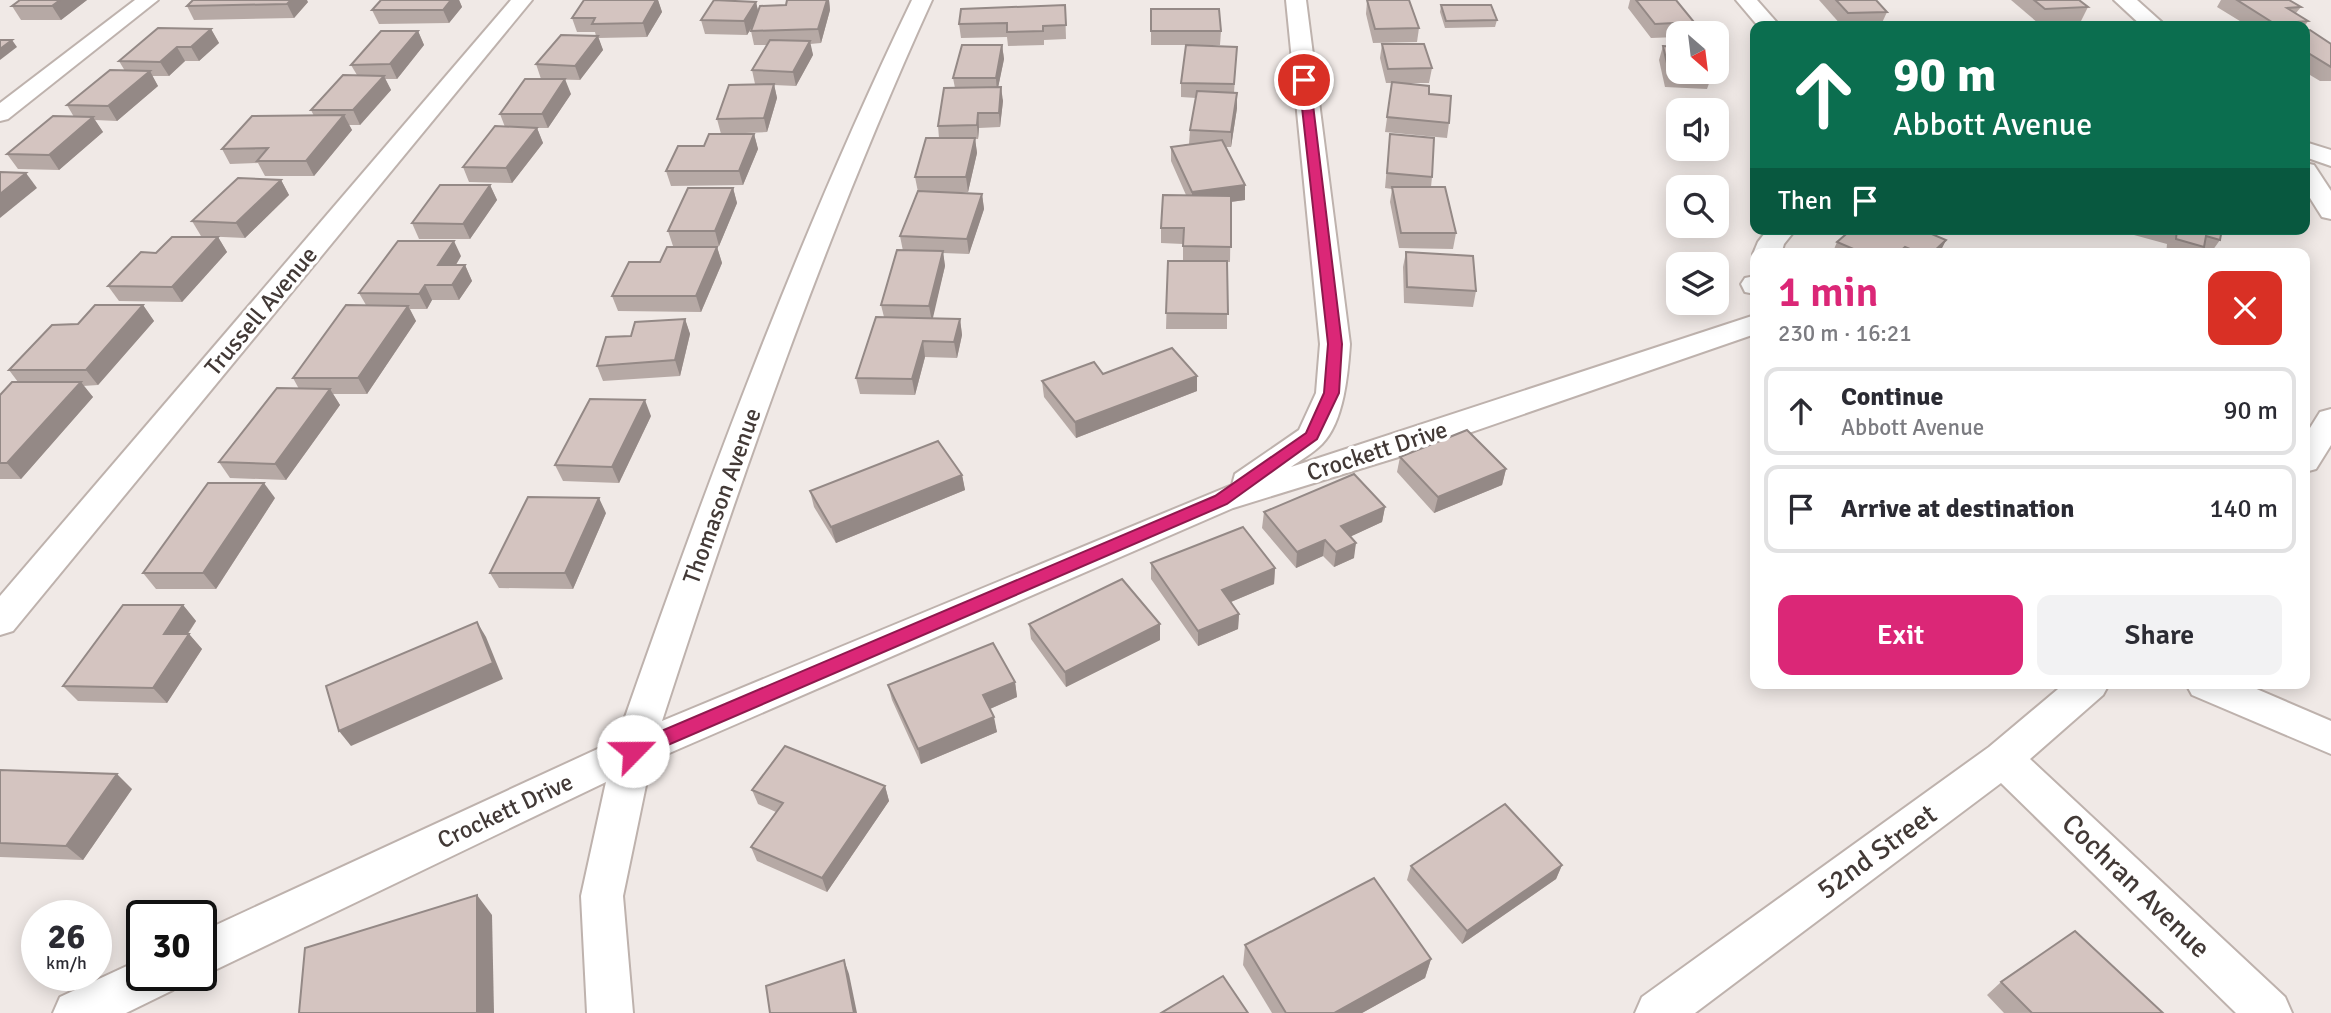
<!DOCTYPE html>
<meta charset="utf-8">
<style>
:root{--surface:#fff;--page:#f2f2f3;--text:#2b2b33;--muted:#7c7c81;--line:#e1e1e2;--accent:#db2777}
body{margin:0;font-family:Signika,sans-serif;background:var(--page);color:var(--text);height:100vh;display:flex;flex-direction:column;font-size:26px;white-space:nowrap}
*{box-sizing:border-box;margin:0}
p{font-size:23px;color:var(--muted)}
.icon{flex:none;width:38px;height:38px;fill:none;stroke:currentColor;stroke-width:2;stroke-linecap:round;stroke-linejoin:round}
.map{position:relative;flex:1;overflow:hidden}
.details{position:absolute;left:1750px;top:248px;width:560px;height:441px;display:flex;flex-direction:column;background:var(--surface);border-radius:14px;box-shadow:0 4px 18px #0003}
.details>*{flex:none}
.banner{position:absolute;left:1750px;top:21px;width:560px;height:214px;border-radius:14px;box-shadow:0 4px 18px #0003;background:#0b6e4f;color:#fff;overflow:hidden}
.needle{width:46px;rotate:152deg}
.tools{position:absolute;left:1666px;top:21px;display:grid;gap:14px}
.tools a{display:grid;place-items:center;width:63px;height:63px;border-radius:14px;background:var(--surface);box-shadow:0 4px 18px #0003;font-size:35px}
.speed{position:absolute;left:21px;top:900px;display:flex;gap:14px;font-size:35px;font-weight:700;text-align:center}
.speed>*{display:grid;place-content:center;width:91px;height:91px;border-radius:50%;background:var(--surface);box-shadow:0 4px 18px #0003;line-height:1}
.speed small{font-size:18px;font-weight:400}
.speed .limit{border:4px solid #111;border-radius:10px;background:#fff;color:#111}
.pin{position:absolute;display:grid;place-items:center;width:60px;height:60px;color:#fff;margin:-30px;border:4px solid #fff;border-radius:50%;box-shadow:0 2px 7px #0007}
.me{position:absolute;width:77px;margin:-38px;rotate:67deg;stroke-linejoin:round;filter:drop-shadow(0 0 5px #0008)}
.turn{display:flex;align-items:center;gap:24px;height:147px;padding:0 28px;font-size:32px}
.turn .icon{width:91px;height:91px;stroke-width:2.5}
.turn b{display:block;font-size:49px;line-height:60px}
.then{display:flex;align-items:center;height:66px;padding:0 28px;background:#0003;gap:14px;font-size:26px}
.round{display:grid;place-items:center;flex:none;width:74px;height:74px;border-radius:14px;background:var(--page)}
.overview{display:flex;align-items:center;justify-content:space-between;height:119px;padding:0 28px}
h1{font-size:42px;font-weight:600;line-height:52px;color:var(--accent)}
.cta{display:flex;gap:14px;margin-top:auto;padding:14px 28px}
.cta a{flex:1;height:80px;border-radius:14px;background:var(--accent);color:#fff;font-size:28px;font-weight:600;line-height:80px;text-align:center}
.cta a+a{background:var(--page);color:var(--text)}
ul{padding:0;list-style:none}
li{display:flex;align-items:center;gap:21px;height:88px;margin:0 14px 10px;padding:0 14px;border:4px solid var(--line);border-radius:14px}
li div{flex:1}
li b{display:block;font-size:26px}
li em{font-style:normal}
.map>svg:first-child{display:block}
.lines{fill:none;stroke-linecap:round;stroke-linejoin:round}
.street-casing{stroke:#beb2ad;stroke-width:4}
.street{fill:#fff;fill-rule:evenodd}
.wall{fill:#b6a9a5}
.shaded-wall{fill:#948986}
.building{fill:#d4c4c0;stroke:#948986;stroke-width:2}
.route{fill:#db2777;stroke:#8e194d;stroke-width:2}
.labels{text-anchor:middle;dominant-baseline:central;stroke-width:7;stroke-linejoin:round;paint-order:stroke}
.street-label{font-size:24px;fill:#423936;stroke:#fff}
.near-street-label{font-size:28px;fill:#423936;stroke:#fff}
</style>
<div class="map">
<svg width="2331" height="1013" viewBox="0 0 2331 1013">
<rect width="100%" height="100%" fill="#f0e9e6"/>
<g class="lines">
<defs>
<g id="street">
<polygon points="135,0 158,0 8,119 0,121 0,103"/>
<polygon points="511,0 532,0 13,631 0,635 0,596"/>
<path d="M912,0H932C826,233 741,477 662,721L1232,485L1235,474L1299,430L1316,393L1320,344L1286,0H1306L1350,344C1348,373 1344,422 1322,444C1313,453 1301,460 1291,467L1755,315V334L1405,455L1233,508L651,761L623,896L633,1013H587L581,896L606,782L217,969L201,975H200L201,932L617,740C704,490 797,239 912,0Z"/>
<polygon points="1736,0 1757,0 1780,26 1758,26"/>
<polygon points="2114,0 2137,0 2166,26 2142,26"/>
<polygon points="2305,142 2331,150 2331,166 2305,157"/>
<polygon points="2305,163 2314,165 2331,191 2331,219 2322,217 2305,190"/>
<polygon points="1768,229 1796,229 1784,244 1781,254 1755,254 1755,257 1753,254 1758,242"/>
<polygon points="1755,276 1755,294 1745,292 1741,284 1745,278"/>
<polygon points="2331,409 2331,445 2316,469 2305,472 2305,436 2320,412"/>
<polygon points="2064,684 2109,684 2103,695 2030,759 2285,997 2292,1013 2236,1013 2001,783 1695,1013 1635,1013 1642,997 1989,747"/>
<polygon points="2186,684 2245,684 2331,721 2331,754 2192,695"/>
<polygon points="142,959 142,975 179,975 173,990 126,1013 53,1013 60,997"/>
</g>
</defs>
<use href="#street" class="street-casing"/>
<use href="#street" class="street"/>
</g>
<g class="wall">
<polygon points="20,0 87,0 61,20 21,20 12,6"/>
<polygon points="381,0 459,0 462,7 449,23 379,24 372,10"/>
<polygon points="584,0 658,0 662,12 647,37 598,38 603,50 580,80 541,79 536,64 596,36 595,32 577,32 572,18"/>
<polygon points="787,0 829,0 830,10 821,43 810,44 813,55 796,86 774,85 777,98 767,132 721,134 717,119 755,84 752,70 767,45 754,45 751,31 753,26 747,35 705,34 701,20 756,2 758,11 786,5"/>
<polygon points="1630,0 1676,0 1694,22 1691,33 1678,33 1678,37 1651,38 1628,8"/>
<polygon points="1819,0 1876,0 1887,12 1881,25 1842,26"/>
<polygon points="2011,0 2079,0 2088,7 2081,21 2038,23"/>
<polygon points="2221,0 2289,0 2301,7 2296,13 2308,21 2305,26 2248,26 2217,7"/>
<polygon points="1367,1 1419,28 1417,42 1373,43 1366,14"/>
<polygon points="308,2 294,18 194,20 187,6"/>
<polygon points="1065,5 1066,39 1044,40 1044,45 1008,46 1007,37 961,38 959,24"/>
<polygon points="1441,5 1497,20 1495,27 1445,28 1440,12"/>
<polygon points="1151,9 1221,31 1220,45 1151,45"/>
<polygon points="211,29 219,43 199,61 185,61 169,76 152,76 158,86 117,121 95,120 103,132 59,170 18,169 7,154 74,117 67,105 125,71 119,61"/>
<polygon points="418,31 424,45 397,79 385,79 391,90 360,125 349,125 352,130 314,176 265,176 258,163 230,164 222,149 314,116 311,110 357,75 351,65"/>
<polygon points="2305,31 2331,44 2331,81 2320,81 2305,72"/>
<polygon points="1382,44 1432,68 1429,83 1399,83 1429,94 1449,123 1447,138 1385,132 1392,83 1386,83 1380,58"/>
<polygon points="1002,45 1004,59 998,87 1003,101 1000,127 979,128 978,139 975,139 977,153 968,192 936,192 982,194 984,209 969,254 943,253 945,266 932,318 960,319 962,335 957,358 925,357 915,395 860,394 856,378 884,317 881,305 903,251 900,236 918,192 915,177 939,138 938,126 955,88 953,78"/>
<polygon points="1663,46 1712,75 1707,89 1665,87 1659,60"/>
<polygon points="1236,61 1234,93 1237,108 1231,147 1225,147 1245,185 1245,200 1231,202 1230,262 1227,262 1227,329 1166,329 1168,261 1183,261 1183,244 1161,243 1161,228 1186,195 1171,161 1171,147 1189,144 1190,130 1196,98 1181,97 1181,83"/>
<polygon points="571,94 548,128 537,128 543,143 512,183 469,182 463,167 505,127 500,114"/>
<polygon points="754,134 758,149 743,185 671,186 666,171 704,146"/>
<polygon points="1390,134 1432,177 1431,187 1456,233 1453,249 1399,248 1390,202 1392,189 1385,188"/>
<polygon points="281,180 289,195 245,238 201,236 192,221"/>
<polygon points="490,185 497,200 470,239 419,239 412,223"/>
<polygon points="733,188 737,203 719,246 673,246 668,231"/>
<polygon points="1852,229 1923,229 1922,230 1946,240 1939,254 1832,254 1837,242"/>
<polygon points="2135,229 2222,229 2220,240 2210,254 2199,253 2199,254 2166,254 2167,244 2134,235"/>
<polygon points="218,237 227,252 182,302 119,301 108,286 156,253"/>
<polygon points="717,247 722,263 701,312 618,311 612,296 660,262"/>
<polygon points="1406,252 1476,291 1473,307 1404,303 1403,267"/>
<polygon points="461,256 456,265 465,265 472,281 459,300 432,300 427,309 410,309 416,321 367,394 333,394 340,405 286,480 230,478 219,462 299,389 293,378 366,305 359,293"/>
<polygon points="143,305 154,321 98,385 83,386 93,397 21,479 0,479 0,395 18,382 9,370 78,324"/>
<polygon points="685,319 690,334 680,376 603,381 597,366 631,336"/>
<polygon points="1103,374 1197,391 1076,438 1044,397 1042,381"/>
<polygon points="651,416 619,483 563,481 555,465"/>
<polygon points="1400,457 1506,469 1502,485 1434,513 1397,472"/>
<polygon points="962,475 965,490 836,543 814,507 810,491"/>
<polygon points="275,498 216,589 156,589 143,573"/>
<polygon points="1385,507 1382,522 1351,536 1354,558 1334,567 1323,556 1296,568 1262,528 1264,512"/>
<polygon points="606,513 573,589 499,588 490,573"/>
<polygon points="1151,563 1275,568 1274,584 1231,602 1239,614 1238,629 1198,646 1151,579"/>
<polygon points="183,605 196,621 188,634 189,634 202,649 167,703 78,701 63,686"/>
<polygon points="1029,624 1160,640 1066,687 1031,639"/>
<polygon points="1015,682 1017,697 990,709 997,732 921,764 892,700 888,685"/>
<polygon points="0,770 132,789 83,860 0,857"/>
<polygon points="885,786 889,801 827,892 757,861 751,847 776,812 758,804 752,790"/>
<polygon points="1562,865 1556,879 1462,944 1407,880 1411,866"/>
<polygon points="1245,945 1431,959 1425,978 1362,1013 1272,1013 1243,965"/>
<polygon points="2001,982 2163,1013 2004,1013 1987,995"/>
</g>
<g class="shaded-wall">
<polygon points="60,0 87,0 61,20 52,6"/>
<polygon points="291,0 307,0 308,2 294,18 287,4"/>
<polygon points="451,0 459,0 462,7 449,23 443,10"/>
<polygon points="656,0 658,0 662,12 647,37 643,23"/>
<polygon points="827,0 829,0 830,10 821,43 818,29"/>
<polygon points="756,2 759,15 747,35 744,21"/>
<polygon points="211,29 219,43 199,61 191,47"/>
<polygon points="418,31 424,45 397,79 390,64"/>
<polygon points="598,36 603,50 580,80 575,66"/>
<polygon points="12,40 17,47 0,60 0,49"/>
<polygon points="810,41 813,55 796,86 793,72"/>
<polygon points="1002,45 1004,59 997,93 996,78"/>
<polygon points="177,47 185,61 169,76 160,62"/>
<polygon points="150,71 158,86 117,121 108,106"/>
<polygon points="384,76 391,90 360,125 353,110"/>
<polygon points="565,79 571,94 548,128 542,114"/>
<polygon points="774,84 777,98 767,132 764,118"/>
<polygon points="1001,87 1003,101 1000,127 999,113"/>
<polygon points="1237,93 1237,108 1231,147 1231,132"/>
<polygon points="978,113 979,128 978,139 977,125"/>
<polygon points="344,115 352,130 314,176 306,161"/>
<polygon points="93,117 103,132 59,170 49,155"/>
<polygon points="537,128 543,143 512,183 506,168"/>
<polygon points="754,134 758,149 743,185 739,171"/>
<polygon points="975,138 977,153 968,192 966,177"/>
<polygon points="26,173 37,188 0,218 0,194"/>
<polygon points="281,180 289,195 245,238 236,223"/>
<polygon points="490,185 497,200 470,239 463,224"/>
<polygon points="1245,185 1245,200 1192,207 1192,192"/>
<polygon points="733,188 737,203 719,246 715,231"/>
<polygon points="982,194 984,209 969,254 967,239"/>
<polygon points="218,237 227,252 182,302 172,287"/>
<polygon points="1946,240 1939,254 1931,254"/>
<polygon points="454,241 461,256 446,281 438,265"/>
<polygon points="717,247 722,263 701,312 696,296"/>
<polygon points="943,251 945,266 932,322 929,306"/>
<polygon points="465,265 472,281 459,300 452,285"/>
<polygon points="425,285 432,300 427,309 419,294"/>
<polygon points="143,305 154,321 98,385 86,370"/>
<polygon points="408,306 416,321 367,394 358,378"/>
<polygon points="685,319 690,334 680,376 675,360"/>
<polygon points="960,319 962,335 957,358 954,342"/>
<polygon points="923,341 925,357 915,395 912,379"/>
<polygon points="1197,376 1197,391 1076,438 1075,422"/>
<polygon points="81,382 93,397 21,479 7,463"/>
<polygon points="330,389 340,405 286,480 275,464"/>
<polygon points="645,400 651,416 619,483 612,467"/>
<polygon points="1506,469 1502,485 1434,513 1438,497"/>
<polygon points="962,475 965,490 836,543 831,527"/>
<polygon points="264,483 275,498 216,589 203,573"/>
<polygon points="599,498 606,513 573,589 565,573"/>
<polygon points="1385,507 1382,522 1339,542 1341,526"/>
<polygon points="1325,540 1323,556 1296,568 1297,552"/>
<polygon points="1356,543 1354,558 1334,567 1336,552"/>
<polygon points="1275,568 1274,584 1221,606 1222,590"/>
<polygon points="183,605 196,621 177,649 164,634"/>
<polygon points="1239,614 1238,629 1198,646 1198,631"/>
<polygon points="477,622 486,637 503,679 351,746 339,731"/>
<polygon points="1160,624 1160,640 1066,687 1065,672"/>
<polygon points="189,634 202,649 167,703 153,688"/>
<polygon points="1015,682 1017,697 985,711 983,695"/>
<polygon points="994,717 997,732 921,764 918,749"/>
<polygon points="117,774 132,789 83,860 66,846"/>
<polygon points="885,786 889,801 827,892 822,878"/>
<polygon points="1562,865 1556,879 1462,944 1467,931"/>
<polygon points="477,895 492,915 494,1013 477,1013"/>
<polygon points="1431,959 1425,978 1362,1013 1334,1013"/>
<polygon points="844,960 849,974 857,1013 854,1013"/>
</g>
<g class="building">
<polygon points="20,0 60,0 52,6 12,6"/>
<polygon points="193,0 291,0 287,4 187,6"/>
<polygon points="381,0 451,0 443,10 372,10"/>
<polygon points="584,0 656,0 643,23 592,24 595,18 572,18"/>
<polygon points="714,0 756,2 744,21 701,20"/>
<polygon points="787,0 827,0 818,29 751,31 760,6 786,5"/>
<polygon points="1367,0 1409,0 1419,28 1375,29"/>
<polygon points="1636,0 1676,0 1694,22 1655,24"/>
<polygon points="1836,0 1876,0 1887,12 1848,13"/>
<polygon points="2034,0 2079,0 2088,7 2045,9"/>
<polygon points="2237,0 2289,0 2301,7 2287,8 2308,21 2275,24"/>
<polygon points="1065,5 1066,25 1043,26 1043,31 1007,32 1007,23 959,24 961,9"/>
<polygon points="1441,5 1491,5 1497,20 1446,21"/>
<polygon points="1151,9 1219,9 1221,31 1151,31"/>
<polygon points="158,28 211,29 191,47 177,47 160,62 119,61"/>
<polygon points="2310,30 2331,44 2331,67 2305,51 2305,31"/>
<polygon points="381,31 418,31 390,64 351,65"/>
<polygon points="561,35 598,36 575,66 536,64"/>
<polygon points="0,40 12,40 0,49"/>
<polygon points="770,40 810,41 793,72 752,70"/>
<polygon points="1382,44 1424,44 1432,68 1388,69"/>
<polygon points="962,45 1002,45 996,78 953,78"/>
<polygon points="1186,45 1237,47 1234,84 1181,83"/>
<polygon points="1663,46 1678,47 1678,72 1711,72 1712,75 1669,72"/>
<polygon points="110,70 150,71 108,106 67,105"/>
<polygon points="343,75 384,76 353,110 311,110"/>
<polygon points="525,79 565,79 542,114 500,114"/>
<polygon points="1392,82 1429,86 1429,94 1451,96 1449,123 1387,117"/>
<polygon points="774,84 764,118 717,119 729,85"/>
<polygon points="1001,87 999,113 978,113 977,125 938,126 944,88"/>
<polygon points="1197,91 1237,93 1231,132 1190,130"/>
<polygon points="344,115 306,161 257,161 268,148 222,149 252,116"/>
<polygon points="53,116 93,117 49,155 7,154"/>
<polygon points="495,126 537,128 506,168 463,167"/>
<polygon points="709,134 754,134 739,171 666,171 678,146 704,146"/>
<polygon points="1390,134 1434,138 1432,177 1387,173"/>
<polygon points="926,138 975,138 966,177 915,177"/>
<polygon points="1222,140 1245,185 1192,192 1171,147"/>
<polygon points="0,172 26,173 0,194"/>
<polygon points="238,178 281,180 236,223 192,221"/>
<polygon points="440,185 490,185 463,224 412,223"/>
<polygon points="1392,187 1445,187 1456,233 1401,233"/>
<polygon points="688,188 733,188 715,231 668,231"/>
<polygon points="918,191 982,194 967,239 900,236"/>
<polygon points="1163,195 1231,196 1231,247 1183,246 1184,228 1161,228"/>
<polygon points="1852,229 1920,229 1946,240 1931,254 1922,254 1905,247 1897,254 1865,254 1837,242"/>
<polygon points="2177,229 2222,229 2220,240 2206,236 2204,247 2176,239"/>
<polygon points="172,237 218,237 172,287 108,286 141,252 156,253"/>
<polygon points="398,241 454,241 438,265 465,265 452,285 425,285 419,294 359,293"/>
<polygon points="667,247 717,247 696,296 612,296 629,262 660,262"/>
<polygon points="897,250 943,251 929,306 881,305"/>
<polygon points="1406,252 1473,256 1476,291 1407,287"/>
<polygon points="1168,261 1227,261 1228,314 1166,313"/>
<polygon points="95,305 143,305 86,370 9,370 52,325 78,324"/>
<polygon points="346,305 408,306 358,378 293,378"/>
<polygon points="876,317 960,319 954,342 923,341 912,379 856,378"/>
<polygon points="685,319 675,360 597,366 606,337 631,336 635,322"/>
<polygon points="1172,348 1197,376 1075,422 1042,381 1094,362 1103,374"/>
<polygon points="12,382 81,382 7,463 0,463 0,395"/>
<polygon points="277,388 330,389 275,464 219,462"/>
<polygon points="590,399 645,400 612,467 555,465"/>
<polygon points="1467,430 1506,469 1438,497 1400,457"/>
<polygon points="938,441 962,475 831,527 810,491"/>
<polygon points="1354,474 1385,507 1341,526 1356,543 1336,552 1325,540 1297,552 1264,512"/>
<polygon points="208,483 264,483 203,573 143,573"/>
<polygon points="528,497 599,498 565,573 490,573"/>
<polygon points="1243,527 1275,568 1222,590 1239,614 1198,631 1151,563"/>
<polygon points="1122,579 1160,624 1065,672 1029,624"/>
<polygon points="123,605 183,605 164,634 189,634 153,688 63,686"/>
<polygon points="477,622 493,663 339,731 326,686"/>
<polygon points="993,643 1015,682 983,695 994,717 918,749 888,685"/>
<polygon points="785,746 885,786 822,878 751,847 783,803 752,790"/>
<polygon points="0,770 117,774 66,846 0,843"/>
<polygon points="1505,804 1562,865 1467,931 1411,866"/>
<polygon points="1374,878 1431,959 1334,1013 1286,1013 1245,945"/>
<polygon points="477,895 477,1013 299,1013 305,948"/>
<polygon points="2075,931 2163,1013 2032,1013 2001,982"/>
<polygon points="844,960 854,1013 770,1013 766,986"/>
<polygon points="1223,976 1248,1013 1161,1013"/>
</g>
<polygon class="route" points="1304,76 1310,80 1342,344 1339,393 1317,439 1227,504 640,757 626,757 624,751 626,746 1215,496 1306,433 1324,393 1328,344 1299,80"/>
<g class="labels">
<g class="street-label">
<text transform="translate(261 311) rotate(-50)">Trussell Avenue</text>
<text transform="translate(1377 451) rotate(-18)">Crockett Drive</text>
<text transform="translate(722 496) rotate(-70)">Thomason Avenue</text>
<text transform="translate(505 811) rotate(-25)">Crockett Drive</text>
</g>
<g class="near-street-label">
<text transform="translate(1877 852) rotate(-36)">52nd Street</text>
<text transform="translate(2136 886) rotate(44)">Cochran Avenue</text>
</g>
</g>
</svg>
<div class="tools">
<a><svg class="needle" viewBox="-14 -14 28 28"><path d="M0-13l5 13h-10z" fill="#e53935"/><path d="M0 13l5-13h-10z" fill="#7c7c81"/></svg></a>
<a><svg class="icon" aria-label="sound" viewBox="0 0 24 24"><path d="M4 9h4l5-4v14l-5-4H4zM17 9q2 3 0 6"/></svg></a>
<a><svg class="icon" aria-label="search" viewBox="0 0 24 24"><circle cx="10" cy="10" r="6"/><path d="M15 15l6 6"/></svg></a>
<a><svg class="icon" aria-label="layers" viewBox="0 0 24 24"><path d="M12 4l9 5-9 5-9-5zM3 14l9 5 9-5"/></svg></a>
</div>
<div class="speed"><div>26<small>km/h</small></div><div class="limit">30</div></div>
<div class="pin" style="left:1304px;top:80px;background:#d93025"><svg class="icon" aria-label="arrive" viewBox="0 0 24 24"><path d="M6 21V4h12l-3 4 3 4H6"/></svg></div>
<svg class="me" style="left:633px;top:751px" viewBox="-20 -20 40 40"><circle r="19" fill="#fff"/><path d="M0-13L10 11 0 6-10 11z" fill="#db2777"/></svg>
<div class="banner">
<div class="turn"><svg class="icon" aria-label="ahead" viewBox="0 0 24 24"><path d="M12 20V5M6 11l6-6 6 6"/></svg><div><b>90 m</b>Abbott Avenue</div></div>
<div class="then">Then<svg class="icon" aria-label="arrive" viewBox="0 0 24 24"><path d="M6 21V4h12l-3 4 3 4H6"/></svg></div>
</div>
<section class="details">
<div class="overview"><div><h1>1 min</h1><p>230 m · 16:21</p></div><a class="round" style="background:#d93025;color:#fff"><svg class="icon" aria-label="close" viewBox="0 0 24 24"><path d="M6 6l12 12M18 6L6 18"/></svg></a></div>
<ul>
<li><svg class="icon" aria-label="ahead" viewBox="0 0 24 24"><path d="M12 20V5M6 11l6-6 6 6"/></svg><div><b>Continue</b><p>Abbott Avenue</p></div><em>90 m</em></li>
<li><svg class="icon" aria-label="arrive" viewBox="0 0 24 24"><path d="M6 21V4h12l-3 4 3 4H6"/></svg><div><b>Arrive at destination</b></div><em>140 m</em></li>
</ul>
<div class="cta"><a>Exit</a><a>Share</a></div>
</section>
</div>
